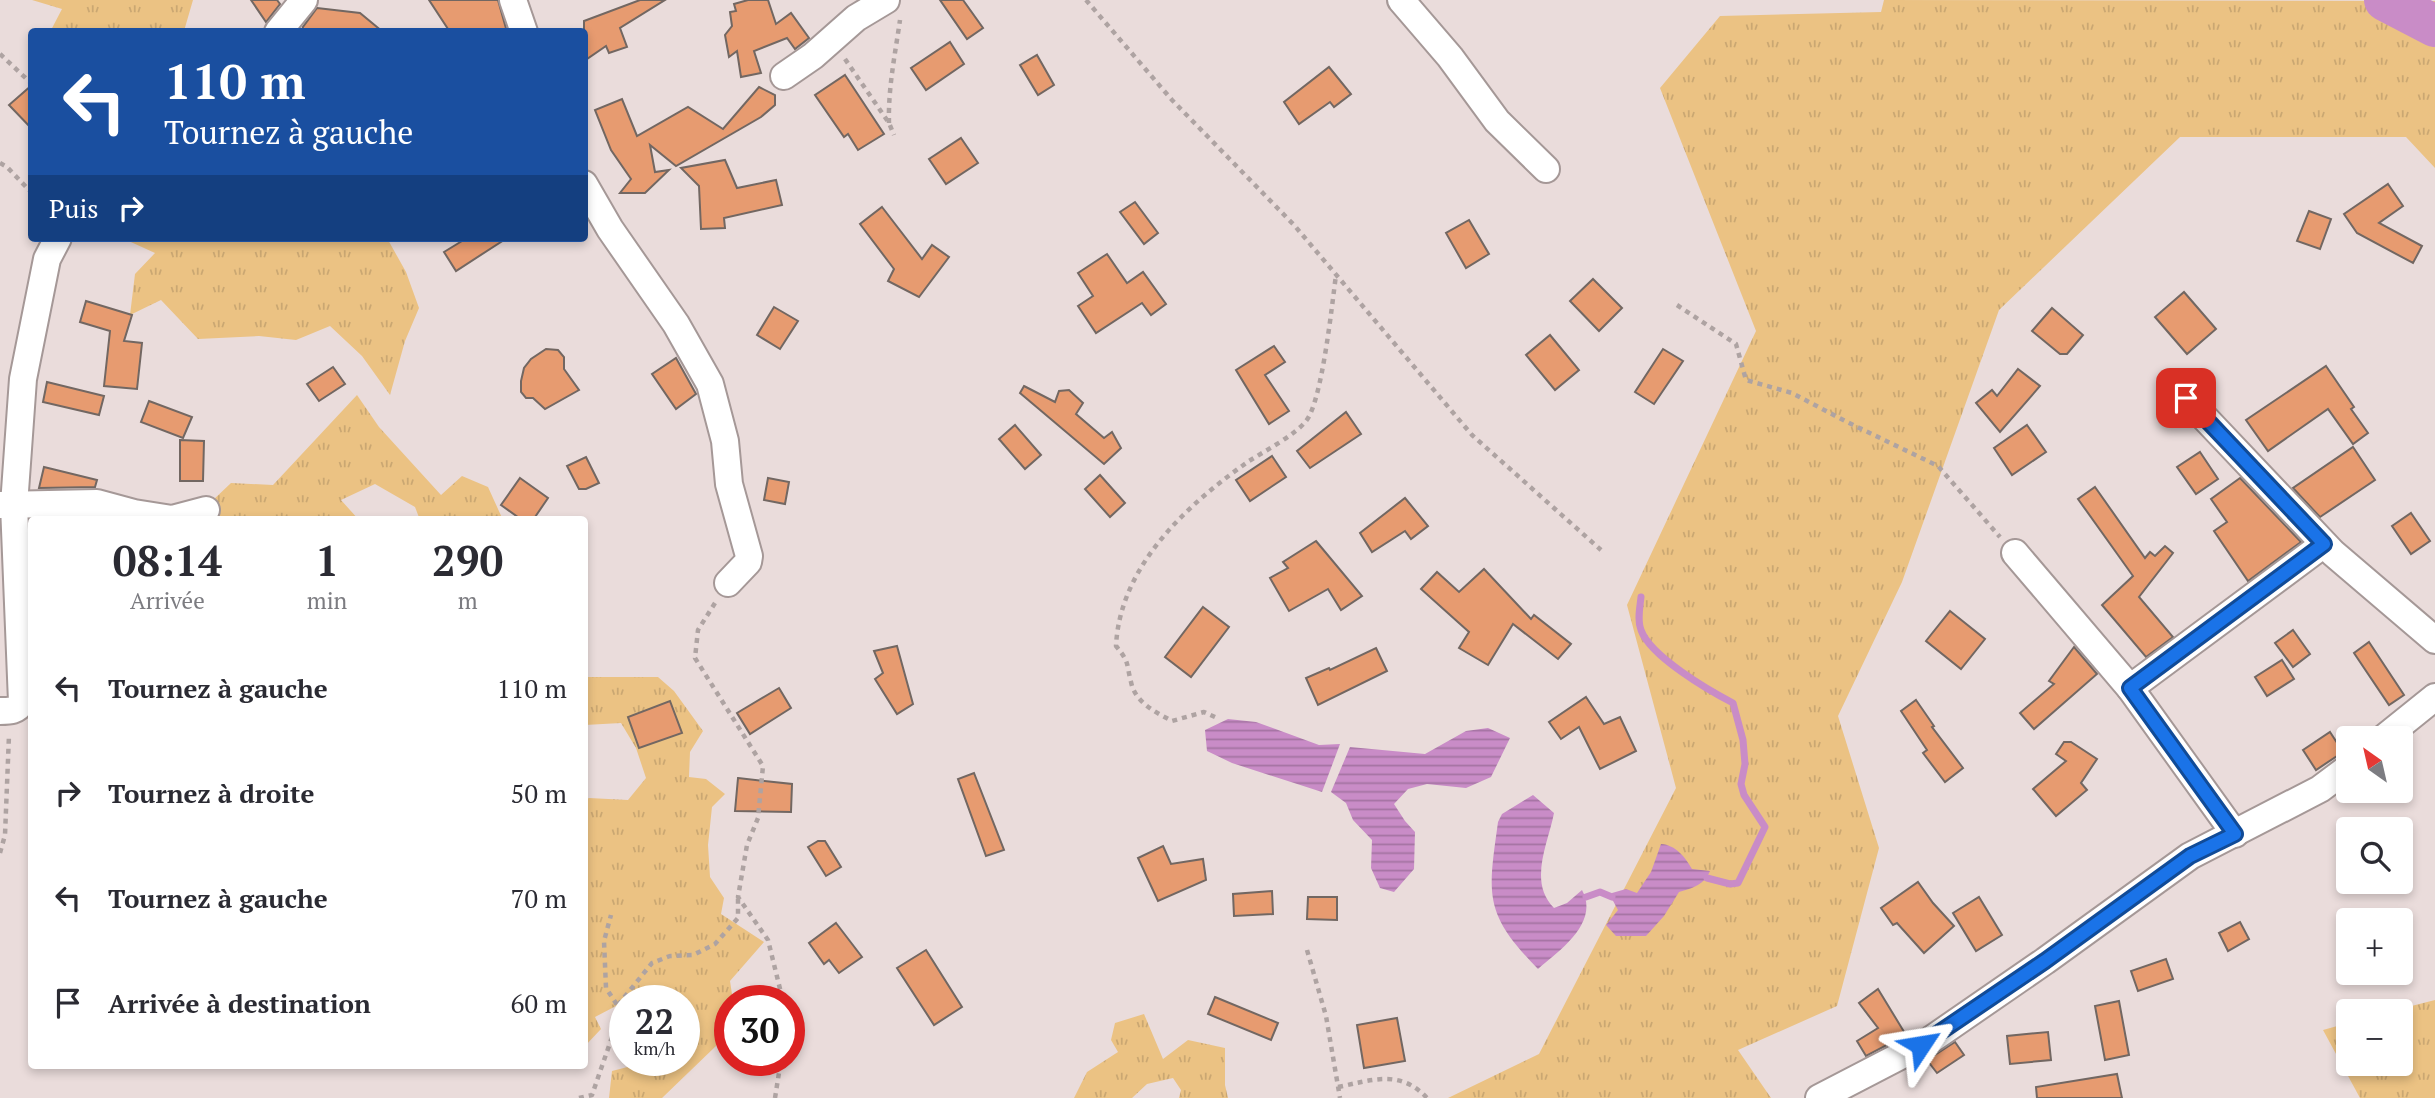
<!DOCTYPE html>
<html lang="fr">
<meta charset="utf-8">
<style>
:root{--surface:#fff;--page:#f2f2f3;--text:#2b2b33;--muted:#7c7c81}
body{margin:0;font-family:"PT Serif",serif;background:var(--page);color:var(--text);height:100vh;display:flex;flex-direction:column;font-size:26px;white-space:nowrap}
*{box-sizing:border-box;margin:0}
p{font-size:23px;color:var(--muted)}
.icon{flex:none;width:38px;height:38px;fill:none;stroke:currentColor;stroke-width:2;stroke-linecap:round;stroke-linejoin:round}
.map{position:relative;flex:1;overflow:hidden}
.drawer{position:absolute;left:28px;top:516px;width:560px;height:553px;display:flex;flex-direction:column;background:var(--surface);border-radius:7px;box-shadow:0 4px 10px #0003}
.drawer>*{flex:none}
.top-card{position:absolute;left:28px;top:28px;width:560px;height:214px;border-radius:7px;box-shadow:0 4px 10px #0003;background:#1a4fa0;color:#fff;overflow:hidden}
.needle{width:46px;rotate:326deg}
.buttons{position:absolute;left:2336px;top:726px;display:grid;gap:14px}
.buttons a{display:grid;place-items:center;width:77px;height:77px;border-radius:7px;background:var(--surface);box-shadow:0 4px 10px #0003;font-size:35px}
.speed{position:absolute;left:609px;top:985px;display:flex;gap:14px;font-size:35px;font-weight:700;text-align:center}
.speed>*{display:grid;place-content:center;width:91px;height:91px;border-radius:50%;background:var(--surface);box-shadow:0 4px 10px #0003;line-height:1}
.speed small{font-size:18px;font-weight:400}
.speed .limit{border:10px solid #d22;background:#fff;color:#111}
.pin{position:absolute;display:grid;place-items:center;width:60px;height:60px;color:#fff;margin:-30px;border-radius:14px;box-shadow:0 4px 10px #0006}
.me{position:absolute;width:77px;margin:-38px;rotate:57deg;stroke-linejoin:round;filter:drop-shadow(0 0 5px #0008)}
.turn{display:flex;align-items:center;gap:24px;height:147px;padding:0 21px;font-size:32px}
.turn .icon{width:91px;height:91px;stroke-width:2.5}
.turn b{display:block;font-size:49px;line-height:60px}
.then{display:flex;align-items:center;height:66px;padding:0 21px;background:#0003;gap:14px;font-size:26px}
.eta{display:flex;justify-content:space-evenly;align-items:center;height:119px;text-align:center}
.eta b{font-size:42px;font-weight:700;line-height:49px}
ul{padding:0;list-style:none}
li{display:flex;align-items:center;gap:21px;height:105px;padding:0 21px}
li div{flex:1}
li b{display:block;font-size:26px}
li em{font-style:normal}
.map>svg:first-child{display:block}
.grass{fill:url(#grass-tufts)}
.water{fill:url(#water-rules)}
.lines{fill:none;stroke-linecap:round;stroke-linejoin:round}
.stream{stroke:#c98cc7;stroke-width:7}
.river{stroke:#c98cc7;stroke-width:42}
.building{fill:#e79b70;stroke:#726762;stroke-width:2}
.street-casing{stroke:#a59897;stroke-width:30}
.path{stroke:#aea3a2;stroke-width:4.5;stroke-dasharray:5 5;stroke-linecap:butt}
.street{stroke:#fff;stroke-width:26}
.route-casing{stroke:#114b97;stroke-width:18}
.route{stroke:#1a73e8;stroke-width:12}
</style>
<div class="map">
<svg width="2435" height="1098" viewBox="0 0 2435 1098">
<defs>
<pattern id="grass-tufts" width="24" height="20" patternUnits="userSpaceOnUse" patternTransform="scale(1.75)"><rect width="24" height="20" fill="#ebc283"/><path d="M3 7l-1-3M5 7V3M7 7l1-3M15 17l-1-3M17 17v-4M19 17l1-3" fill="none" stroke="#caa772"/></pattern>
<pattern id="water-rules" width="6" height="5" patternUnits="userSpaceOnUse" patternTransform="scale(1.75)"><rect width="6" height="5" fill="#c98cc7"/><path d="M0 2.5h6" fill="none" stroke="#a473a2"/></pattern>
</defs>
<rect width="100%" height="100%" fill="#eadcdb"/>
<g class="grass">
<polygon points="32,0 193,0 184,31 50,32 62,9"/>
<polygon points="1884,0 2435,1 2435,168 2406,137 2180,137 1999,310 1902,582 1838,716 1879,848 1837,1006 1738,1050 1771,1098 1448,1098 1539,1054 1676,788 1627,605 1756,331 1660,88 1720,16 1881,12"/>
<polygon points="122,238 387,238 406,272 419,308 405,341 390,395 362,356 330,326 296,340 259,336 198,339 161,300 130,315 135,274 155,253"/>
<polygon points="357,395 379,427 441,495 462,476 488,487 503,520 420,520 415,507 375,484 341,500 359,520 285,520 280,516 272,520 192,520 231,483 273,485"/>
<polygon points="585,677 658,677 674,691 703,731 690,752 689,777 706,779 725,794 712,807 708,845 710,877 724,898 721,914 764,942 730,981 733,1001 730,1001 730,1005 717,1017 716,1046 662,1098 609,1098 612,1071 643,1063 643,1061 684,1060 684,1001 638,1001 637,995 595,1017 601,1029 585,1046 585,800 589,798 628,800 646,778 636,748 621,723 585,725"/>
<polygon points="2435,1000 2435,1098 2360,1098 2323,1030 2348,1023 2348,1064 2401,1064 2401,1012 2392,1011"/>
<polygon points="1144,1014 1163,1059 1188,1040 1225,1048 1225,1085 1228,1098 1179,1098 1181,1090 1173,1078 1147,1084 1132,1098 1074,1098 1087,1072 1118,1052 1111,1040 1115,1023"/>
</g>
<g class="water">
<polygon points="1228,719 1256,722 1319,745 1340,744 1322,792 1232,763 1207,751 1205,730"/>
<polygon points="1488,728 1510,738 1491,777 1466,788 1427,784 1408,789 1394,804 1405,821 1415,832 1414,869 1394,892 1380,888 1371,868 1372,840 1353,820 1346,803 1331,792 1350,747 1425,754 1466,731"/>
<path d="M1533,795L1554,813C1548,844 1528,882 1554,908L1567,903L1582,890C1600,923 1559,951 1538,969C1483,913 1488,895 1498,822L1502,814Z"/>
<path d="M1661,844C1676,845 1685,857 1692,869L1710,871C1704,885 1693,888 1679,892L1664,916L1646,936H1616L1606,925L1618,910L1612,899V893L1626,889L1637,893L1651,872Z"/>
</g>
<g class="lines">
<g class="stream">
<path d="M1641,597C1640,607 1637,620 1641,630C1650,656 1708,690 1733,703L1743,740L1745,764L1741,784L1744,795L1765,827L1738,883L1730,884L1707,878"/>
<polyline points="1586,897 1600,892 1612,897"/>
</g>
<polyline class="river" points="2385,0 2435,26"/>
</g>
<g class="building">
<polygon points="251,0 277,0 280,4 266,22"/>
<polygon points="429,0 498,0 507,32 450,32"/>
<polygon points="640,0 665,0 620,28 627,47 609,53 606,46 584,61 584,21"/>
<polygon points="748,0 768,0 776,24 791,13 809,38 795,49 787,38 754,51 761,73 741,77 737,51 729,57 725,35 732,26 730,12 736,11 734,4"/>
<polygon points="940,0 963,0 983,28 967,39"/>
<polygon points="317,8 360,13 383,32 302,32 303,27"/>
<polygon points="950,42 964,64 926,90 911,68"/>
<polygon points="1037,55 1054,85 1038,95 1020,65"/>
<polygon points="1329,67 1351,94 1334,107 1330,102 1299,124 1284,102"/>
<polygon points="845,75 884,134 858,150 848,134 844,137 815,95"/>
<polygon points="32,85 32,129 9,105"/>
<polygon points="759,87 775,95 775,105 761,117 676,166 650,145 655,172 669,170 645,193 620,193 631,179 611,150 595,110 622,99 637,136 688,107 723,129"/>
<polygon points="961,138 978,163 946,184 929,159"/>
<polygon points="725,160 737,188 776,180 782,205 724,218 725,228 701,229 699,186 681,168"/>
<polygon points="2388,184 2403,206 2379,223 2422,246 2413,263 2357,233 2344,214"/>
<polygon points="1135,202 1158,233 1144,244 1120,212"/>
<polygon points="882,207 922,259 932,245 949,257 919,297 888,281 894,269 860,224"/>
<polygon points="2309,211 2331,219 2320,249 2297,241"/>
<polygon points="1469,220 1489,254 1466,268 1446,233"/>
<polygon points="467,238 507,238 456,271 444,252"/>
<polygon points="1107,254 1127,283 1143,272 1166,304 1151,315 1142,303 1096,333 1078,306 1093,296 1078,273"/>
<polygon points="1593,279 1622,308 1599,331 1570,301"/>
<polygon points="2184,292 2216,329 2187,354 2155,317"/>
<polygon points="86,301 132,315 124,341 142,343 137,389 104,386 110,331 80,322"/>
<polygon points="774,307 798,321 780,349 757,335"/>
<polygon points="2052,308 2083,335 2067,354 2060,354 2032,331"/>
<polygon points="1550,335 1579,370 1555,390 1526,355"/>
<polygon points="1274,346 1285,362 1265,375 1289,411 1269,424 1236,370"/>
<polygon points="546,349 558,350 564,357 564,369 579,390 545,409 533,398 526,398 521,392 521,381 524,368 531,359"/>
<polygon points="1663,349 1683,361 1654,404 1635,392"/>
<polygon points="676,358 696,394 676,409 652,374"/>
<polygon points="2326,366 2354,407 2351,409 2368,433 2353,444 2328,409 2268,451 2246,420"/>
<polygon points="333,367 345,384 319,401 307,384"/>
<polygon points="2018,369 2040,386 2000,432 1976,403 1992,390 1997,396"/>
<polygon points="47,382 104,396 99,415 43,402"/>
<polygon points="1024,386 1055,402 1059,391 1069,390 1083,403 1076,414 1104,438 1112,432 1121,448 1104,464 1020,393"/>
<polygon points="149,401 192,417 183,438 141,422"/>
<polygon points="1346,412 1361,434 1310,468 1297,451"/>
<polygon points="1015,425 1041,455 1025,469 999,439"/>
<polygon points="2027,425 2046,452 2012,475 1994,448"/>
<polygon points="180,440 204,441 203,481 180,481"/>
<polygon points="2353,447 2375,480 2320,517 2293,488"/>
<polygon points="2200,452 2218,479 2196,494 2177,467"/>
<polygon points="1272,456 1286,477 1250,501 1236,480"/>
<polygon points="586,457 599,483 586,489 579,489 567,466"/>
<polygon points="44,467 97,480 95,487 39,488"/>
<polygon points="1100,475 1125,503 1110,517 1085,489"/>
<polygon points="520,478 548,498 533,520 522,520 501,505"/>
<polygon points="768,478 789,482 785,504 764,500"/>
<polygon points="2240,478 2301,542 2248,581 2214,531 2227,522 2211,499"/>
<polygon points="2095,487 2145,558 2150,552 2155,556 2165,546 2173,553 2139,597 2173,637 2146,657 2102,605 2133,576 2078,499"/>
<polygon points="1405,498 1428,526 1411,539 1405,531 1372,552 1360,533"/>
<polygon points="2411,513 2430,541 2411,554 2392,526"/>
<polygon points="1316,541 1362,596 1341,610 1328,589 1289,611 1270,578 1288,568 1283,562"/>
<polygon points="1484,569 1531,619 1534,615 1571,644 1558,659 1513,624 1488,665 1459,648 1469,632 1421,589 1437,572 1459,592"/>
<polygon points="1203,607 1229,627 1191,677 1165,657"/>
<polygon points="1950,611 1985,639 1961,669 1926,641"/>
<polygon points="2293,630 2310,654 2293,667 2275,643"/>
<polygon points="2369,642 2404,695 2389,705 2354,653"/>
<polygon points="897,646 913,704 897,714 875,679 883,673 874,651"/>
<polygon points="2074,647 2097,674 2034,729 2020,713 2054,684 2049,681"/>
<polygon points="1376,648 1387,671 1318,705 1306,678 1329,668 1330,670"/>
<polygon points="2282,660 2294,679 2267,696 2255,677"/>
<polygon points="779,688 791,708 750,734 737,713"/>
<polygon points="1586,697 1604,724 1620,717 1636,751 1600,769 1579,727 1561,739 1549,722"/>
<polygon points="1916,700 1934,726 1932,727 1963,768 1945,782 1923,753 1927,750 1901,711"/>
<polygon points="670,701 682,733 639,748 628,717"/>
<polygon points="2330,732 2343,752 2316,770 2303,750"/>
<polygon points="2064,742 2071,742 2097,759 2081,783 2087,790 2056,816 2033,789 2066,761 2056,754"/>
<polygon points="974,773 1004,850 986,856 958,779"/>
<polygon points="738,778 792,784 791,812 735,811"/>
<polygon points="818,841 825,841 841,867 826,876 808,847"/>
<polygon points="1163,846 1171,864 1203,859 1206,880 1158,901 1138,858"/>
<polygon points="1918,882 1933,903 1954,926 1924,953 1897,923 1893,925 1881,908"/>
<polygon points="1272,891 1273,914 1234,916 1233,894"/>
<polygon points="1308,897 1337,897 1337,920 1307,919"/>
<polygon points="1979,897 2002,935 1976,951 1953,913"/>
<polygon points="2240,922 2249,939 2228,951 2219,933"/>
<polygon points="836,923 862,957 839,973 829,960 824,964 809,943"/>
<polygon points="926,950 962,1007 934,1025 897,968"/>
<polygon points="2166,959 2173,979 2138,991 2131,971"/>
<polygon points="1878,989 1906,1035 1866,1056 1857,1041 1878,1028 1859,1003"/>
<polygon points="1215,997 1278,1023 1271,1040 1208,1014"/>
<polygon points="2119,1001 2129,1055 2105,1060 2095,1006"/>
<polygon points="1397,1018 1405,1061 1364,1068 1357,1025"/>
<polygon points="2048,1032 2051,1060 2010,1064 2007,1036"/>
<polygon points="1955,1042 1964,1055 1937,1073 1927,1060"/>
<polygon points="2117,1074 2122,1098 2037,1098 2036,1087"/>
</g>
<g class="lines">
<defs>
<g id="street">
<polyline points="513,0 524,32"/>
<polyline points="1401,0 1450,57 1497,121 1546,169"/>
<polyline points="278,32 304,0"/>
<polyline points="784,76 813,56 856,18 886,0"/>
<polyline points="584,184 610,229 676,324 710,384 725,441 729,484 749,556 748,562 728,583"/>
<polyline points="2186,398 2333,553 2435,640"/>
<polyline points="0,505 97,503 134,513 172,519 206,510"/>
<polyline points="2015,553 2130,688 2235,834"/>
<polyline points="2130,688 2324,544"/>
<path d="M0,711C10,711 17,711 22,702L14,505L23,379L47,259L58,238"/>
<polyline points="2384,738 2435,697"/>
<polyline points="1819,1098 1929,1041 2045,961 2190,856 2320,789 2348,768"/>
</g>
</defs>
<use href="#street" class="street-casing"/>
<g class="path">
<polyline points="1086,0 1172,100 1294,225 1472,435 1601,550"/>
<polyline points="0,54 32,84"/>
<polyline points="845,59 889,123 894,135"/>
<path d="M889,123C888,88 895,55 900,20"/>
<polyline points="0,163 7,167 30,191"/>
<polyline points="1677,305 1736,344 1746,380 1792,393 1847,422 1938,466 2000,537"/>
<polyline points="715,603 698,630 695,658 763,766 758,818 747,845 738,897 768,940 783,1001"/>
<path d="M1215,717L1204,712L1172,721C1155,712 1135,702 1131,682C1126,663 1130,663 1116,646C1120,565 1188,504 1249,461C1265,451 1295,435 1306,421C1322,402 1332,304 1336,275"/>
<polyline points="0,853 5,835 9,735"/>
<polyline points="1307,950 1326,1016 1340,1098"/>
<polyline points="618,1005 652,963 670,956 693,955 715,944 738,918 738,898"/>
<path d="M1338,1087C1372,1080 1400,1069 1427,1098"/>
<polyline points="579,1098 592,1095 621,1011 606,988 604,941 611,915"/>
<polyline points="775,1098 781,1060"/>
</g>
<use href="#street" class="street"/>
</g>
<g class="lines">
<defs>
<polyline id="route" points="1921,1045 2045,961 2190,856 2235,834 2130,688 2324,544 2186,398"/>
</defs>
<use href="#route" class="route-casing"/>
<use href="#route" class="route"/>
</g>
</svg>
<div class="buttons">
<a><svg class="needle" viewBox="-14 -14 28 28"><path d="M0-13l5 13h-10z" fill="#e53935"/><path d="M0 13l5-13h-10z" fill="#7c7c81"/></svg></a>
<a><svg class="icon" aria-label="search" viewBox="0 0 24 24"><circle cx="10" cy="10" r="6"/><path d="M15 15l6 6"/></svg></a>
<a>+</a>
<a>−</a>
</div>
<div class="speed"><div>22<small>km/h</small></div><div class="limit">30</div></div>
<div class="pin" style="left:2186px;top:398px;background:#d93025"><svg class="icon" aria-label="arrive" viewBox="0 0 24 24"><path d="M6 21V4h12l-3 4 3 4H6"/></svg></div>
<svg class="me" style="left:1921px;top:1045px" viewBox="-20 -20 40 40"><path d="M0-17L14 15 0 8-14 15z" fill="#1a73e8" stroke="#fff" stroke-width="4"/></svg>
<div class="top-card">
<div class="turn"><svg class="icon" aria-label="left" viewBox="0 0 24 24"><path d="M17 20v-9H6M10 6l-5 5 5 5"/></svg><div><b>110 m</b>Tournez à gauche</div></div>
<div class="then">Puis<svg class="icon" aria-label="right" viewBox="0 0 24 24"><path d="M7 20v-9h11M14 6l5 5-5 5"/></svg></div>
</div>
<section class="drawer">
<div class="eta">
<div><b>08:14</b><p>Arrivée</p></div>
<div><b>1</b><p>min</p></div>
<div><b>290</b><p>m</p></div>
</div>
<ul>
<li><svg class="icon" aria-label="left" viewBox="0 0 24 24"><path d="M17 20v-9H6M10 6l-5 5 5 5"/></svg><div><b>Tournez à gauche</b></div><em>110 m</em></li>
<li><svg class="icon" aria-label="right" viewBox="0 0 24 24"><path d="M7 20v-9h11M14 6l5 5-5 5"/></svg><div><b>Tournez à droite</b></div><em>50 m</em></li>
<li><svg class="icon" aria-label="left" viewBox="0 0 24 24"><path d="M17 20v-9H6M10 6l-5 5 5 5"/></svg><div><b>Tournez à gauche</b></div><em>70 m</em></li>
<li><svg class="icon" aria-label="arrive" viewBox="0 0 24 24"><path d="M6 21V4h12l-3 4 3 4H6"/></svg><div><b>Arrivée à destination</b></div><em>60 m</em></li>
</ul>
</section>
</div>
